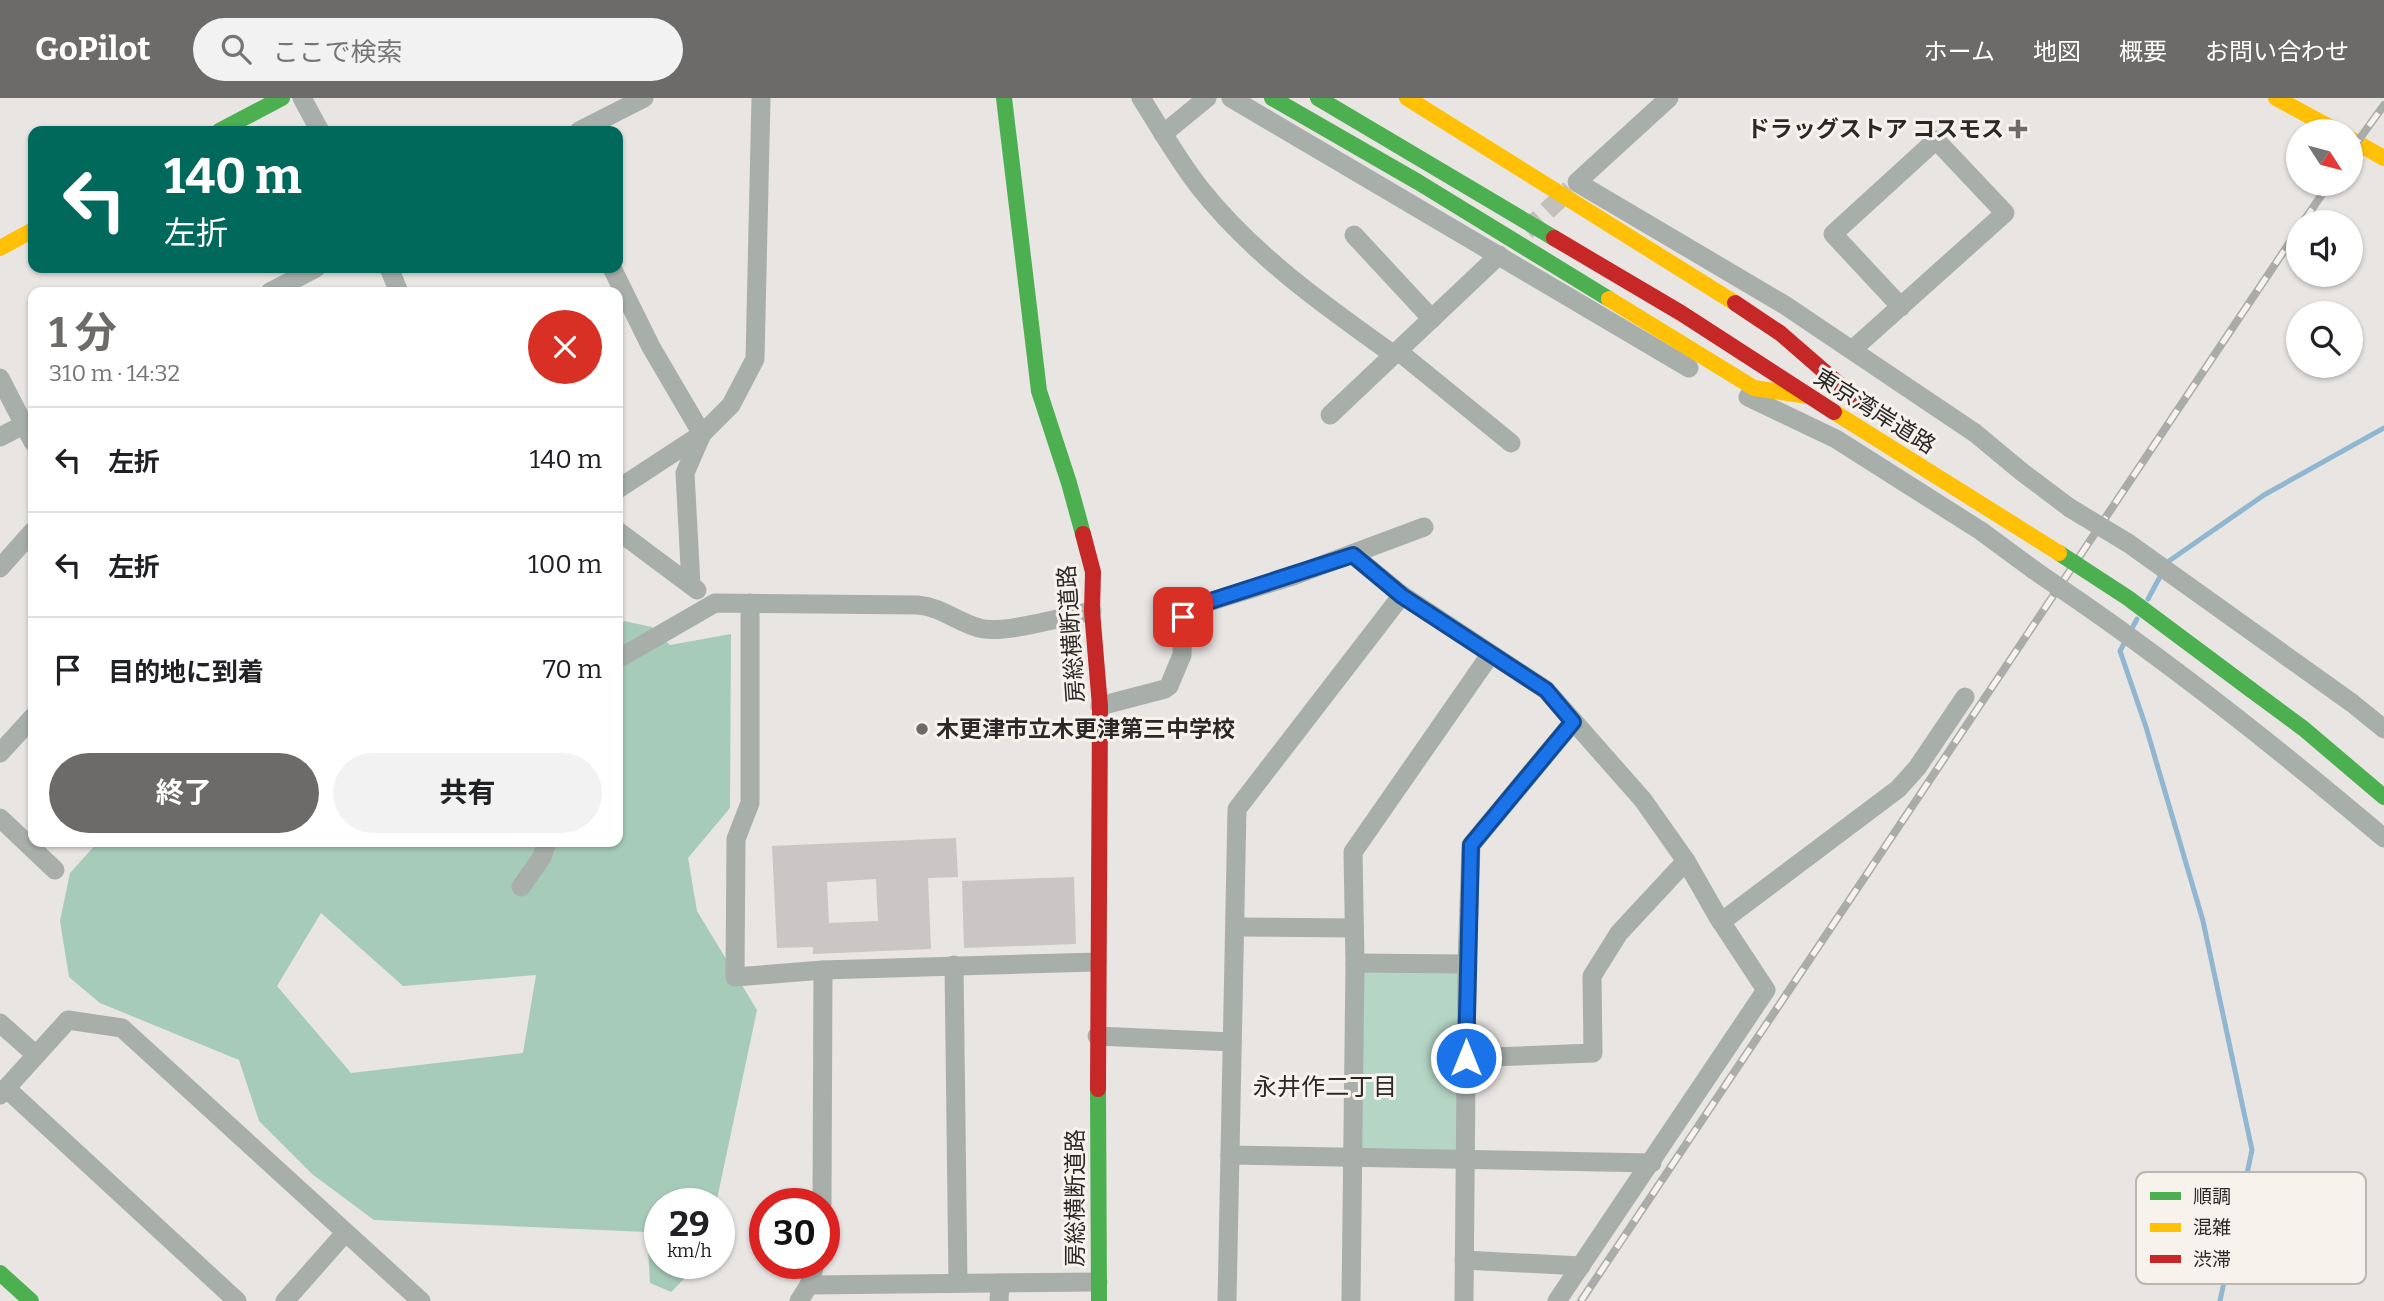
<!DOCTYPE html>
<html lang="ja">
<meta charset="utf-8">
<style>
:root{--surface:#fff;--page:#f2f2f2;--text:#202124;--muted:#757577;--line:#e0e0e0;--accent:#6d6b69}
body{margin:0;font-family:Bitter,"Noto Sans JP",serif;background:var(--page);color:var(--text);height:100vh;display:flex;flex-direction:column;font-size:26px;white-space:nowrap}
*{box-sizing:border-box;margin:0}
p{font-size:23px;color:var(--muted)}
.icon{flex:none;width:38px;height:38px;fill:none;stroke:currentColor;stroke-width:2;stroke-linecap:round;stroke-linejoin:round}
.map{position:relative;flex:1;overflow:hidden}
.drawer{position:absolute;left:28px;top:189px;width:595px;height:560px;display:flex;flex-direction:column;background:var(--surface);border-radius:14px;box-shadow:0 2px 5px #0004}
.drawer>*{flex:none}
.hud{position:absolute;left:28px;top:28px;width:595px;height:147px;border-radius:14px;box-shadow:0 2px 5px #0004;background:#00695c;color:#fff;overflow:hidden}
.needle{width:46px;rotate:126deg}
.controls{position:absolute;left:2286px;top:21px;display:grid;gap:14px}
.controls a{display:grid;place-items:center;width:77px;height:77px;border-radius:50%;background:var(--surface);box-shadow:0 2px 5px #0004;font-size:35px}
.speed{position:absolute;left:644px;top:1090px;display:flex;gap:14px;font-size:35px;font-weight:700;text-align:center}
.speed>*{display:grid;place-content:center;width:91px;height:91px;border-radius:50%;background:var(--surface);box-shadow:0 2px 5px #0004;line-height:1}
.speed small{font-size:18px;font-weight:400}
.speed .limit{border:10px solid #d22;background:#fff;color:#111}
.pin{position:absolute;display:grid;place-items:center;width:60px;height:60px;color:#fff;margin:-30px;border-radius:14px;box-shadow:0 4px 10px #0006}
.me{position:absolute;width:77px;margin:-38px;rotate:0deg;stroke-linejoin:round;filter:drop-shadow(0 0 5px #0008)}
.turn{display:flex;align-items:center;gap:24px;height:147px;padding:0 21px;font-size:32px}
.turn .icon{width:91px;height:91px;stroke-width:2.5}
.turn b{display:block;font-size:49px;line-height:60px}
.round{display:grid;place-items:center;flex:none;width:74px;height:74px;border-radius:37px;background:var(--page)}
.head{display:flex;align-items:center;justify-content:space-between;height:119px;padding:0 21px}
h1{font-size:42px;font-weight:700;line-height:52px;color:var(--accent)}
.button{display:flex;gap:14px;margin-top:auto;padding:14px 21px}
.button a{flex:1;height:80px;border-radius:42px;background:var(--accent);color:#fff;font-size:28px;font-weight:700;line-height:80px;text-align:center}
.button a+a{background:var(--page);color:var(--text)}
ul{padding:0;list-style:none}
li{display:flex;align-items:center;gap:21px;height:105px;padding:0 21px;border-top:2px solid var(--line)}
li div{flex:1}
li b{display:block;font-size:26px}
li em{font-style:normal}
header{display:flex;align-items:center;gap:42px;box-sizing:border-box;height:98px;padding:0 35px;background:var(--accent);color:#fff}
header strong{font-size:33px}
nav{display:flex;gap:38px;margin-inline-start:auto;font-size:24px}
.search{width:490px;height:63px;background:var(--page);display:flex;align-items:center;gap:18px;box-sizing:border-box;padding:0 24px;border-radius:38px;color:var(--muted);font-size:26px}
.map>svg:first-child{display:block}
.green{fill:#b5d5c5}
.forest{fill:#a7cbb9;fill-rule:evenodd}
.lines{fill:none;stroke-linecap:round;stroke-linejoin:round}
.stream{stroke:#90b6d0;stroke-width:5}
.building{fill:#c9c6c5;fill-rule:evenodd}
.street-tunnel{stroke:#c2bfbd;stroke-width:19;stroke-dasharray:19 10;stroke-linecap:butt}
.street{stroke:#a8afaa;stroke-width:19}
.fast{stroke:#4caf50;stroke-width:16}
.slow{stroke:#ffc107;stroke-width:16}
.jam{stroke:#c62828;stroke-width:16}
.rail-casing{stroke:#a9aca8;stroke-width:8}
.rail{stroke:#f8f2ed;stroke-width:5;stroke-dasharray:16;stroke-linecap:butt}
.street-bridge{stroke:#a8afaa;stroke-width:19}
.fast-bridge{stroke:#4caf50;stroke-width:16}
.slow-bridge{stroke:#ffc107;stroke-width:16}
.jam-bridge{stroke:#c62828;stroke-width:16}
.route-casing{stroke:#114b97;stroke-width:18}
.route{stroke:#1a73e8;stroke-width:12}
.poi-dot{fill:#6d6b69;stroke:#f8f2ed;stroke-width:2.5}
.labels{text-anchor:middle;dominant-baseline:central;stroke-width:6;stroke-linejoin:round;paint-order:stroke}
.poi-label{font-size:23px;font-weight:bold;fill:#2b2927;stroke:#f8f2ed;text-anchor:end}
.street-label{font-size:23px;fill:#2b2927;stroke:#f8f2ed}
.neighbourhood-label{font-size:24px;fill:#2b2927;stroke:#f8f2ed}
.key{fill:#f8f2ed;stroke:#bab6b2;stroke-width:2}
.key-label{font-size:19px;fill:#2b2927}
</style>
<header>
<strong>GoPilot</strong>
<div class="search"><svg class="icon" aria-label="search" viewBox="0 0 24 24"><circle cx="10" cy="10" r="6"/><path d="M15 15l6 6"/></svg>ここで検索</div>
<nav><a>ホーム</a><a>地図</a><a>概要</a><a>お問い合わせ</a></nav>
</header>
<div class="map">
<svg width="2384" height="1203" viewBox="0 0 2384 1203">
<rect width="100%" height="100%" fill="#e8e5e3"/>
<polygon class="green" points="1355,865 1467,866 1465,1062 1353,1059"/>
<path class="forest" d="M624,523L652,529L670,547L731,536L730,710L688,760L697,813L757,912L716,1106H660V1166H699L671,1194L650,1185L647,1134L374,1122L312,1076L259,1023L239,962L100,905L69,879L60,823L70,775L98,744H618V530ZM321,815L403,888L536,877L523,955L351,975L277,888Z"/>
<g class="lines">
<g class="stream">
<polyline points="2167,467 2169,463 2264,397 2384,330"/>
<polyline points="2148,501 2162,475"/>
<polyline points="2137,521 2120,553 2146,629 2203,823 2252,1052 2220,1203"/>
</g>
</g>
<g class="building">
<path d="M956,740L958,779L928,780L931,851L813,856V849L777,850L772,748ZM876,781L878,823L829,825L827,784Z"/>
<polygon points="1074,779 1076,846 964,850 962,783"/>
</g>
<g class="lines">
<polyline class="street-tunnel" points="1526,133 1570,91"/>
<g class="street">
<polyline points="302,0 320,33"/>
<path d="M1141,0C1160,30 1178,62 1200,90C1253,157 1325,208 1394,257"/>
<polyline points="1231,0 1689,270"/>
<polyline points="579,33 644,0"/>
<polyline points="1163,36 1207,0"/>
<polyline points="1577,84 1669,0"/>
<polyline points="1578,85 1783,206 1975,335 2022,374 2070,410"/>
<polyline points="1354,137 1432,221"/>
<polyline points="389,170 399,194"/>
<polyline points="612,170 651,249 702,336 685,375 691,487"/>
<polyline points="270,194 316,170"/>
<polyline points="1852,252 2005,115 1936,42 1833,136 1901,209"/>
<polyline points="1398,253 1511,345"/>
<polyline points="0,280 33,344"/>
<polyline points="1748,299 1836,341 1981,433 2034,472"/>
<polyline points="1330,317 1499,157"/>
<polyline points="0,339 33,322"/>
<polyline points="618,391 702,336 731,307 755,261 761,0"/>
<polyline points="618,433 697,492"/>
<polyline points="2128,445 2352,605 2384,631"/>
<polyline points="1353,457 1402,497 1546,592 1643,702 1686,763 1718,819 1766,892 1557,1203"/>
<polyline points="0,470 33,433"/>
<polyline points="750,505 750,705 736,741 735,879 823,872"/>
<path d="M2082,505C2187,578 2286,657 2384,740"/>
<path d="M618,561L715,505L918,507C941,509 957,524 979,530C1002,537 1067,518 1092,513"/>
<polyline points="1100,608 1165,591 1169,588 1182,557 1183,518 1189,510 1290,479 1424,429"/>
<polyline points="0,655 33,619"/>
<polyline points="0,720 55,772"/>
<polyline points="521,789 542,759 547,744"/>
<polyline points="1721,824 1898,691 1917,670 1965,599"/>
<polyline points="1235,829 1354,830"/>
<polyline points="1355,865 1467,866"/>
<polyline points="954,867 958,1185"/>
<polyline points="0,925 36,957"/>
<polyline points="1097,938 1232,944"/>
<polyline points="1466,960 1593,955 1592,878 1619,835 1686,763"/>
<polyline points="6,990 237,1203"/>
<polyline points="0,997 68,922 122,930 421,1203"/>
<polyline points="1230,1057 1652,1065"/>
<polyline points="822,1106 823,872 1097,864"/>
<polyline points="1464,1162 1581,1168"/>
<polyline points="809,1187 1098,1184"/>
<polyline points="285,1203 345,1135"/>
<polyline points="799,1203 809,1187 815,1166"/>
<polyline points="999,1203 1000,1185"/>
<polyline points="1227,1203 1237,711 1402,497"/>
<polyline points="1351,1203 1355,865 1353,754 1490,557"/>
<polyline points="1464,1203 1467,866 1471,747 1573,624"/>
</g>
<g class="fast">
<polyline points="1004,0 1039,293 1069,385 1083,436"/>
<polyline points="1272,0 1418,84 1609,201"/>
<polyline points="219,33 282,0"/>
<polyline points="2250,591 2304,631 2384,699"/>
<polyline points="1098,991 1099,1203"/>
<polyline points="0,1175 31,1203"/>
</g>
<g class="slow">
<polyline points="1407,0 1735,205"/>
<polyline points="2276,0 2337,33"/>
<polyline points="2350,41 2384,60"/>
<polyline points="0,150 33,132"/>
<polyline points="1609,201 1754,290 1808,298"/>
</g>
<g class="jam">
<polyline points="1735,205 1780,235 1856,301"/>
<polyline points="1083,436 1093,474 1092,513 1100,608 1098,991"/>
</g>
<defs>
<g id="rail">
<polyline points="2350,54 2384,7"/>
<polyline points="2303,124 2329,86"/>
<polyline points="1581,1203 2298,132"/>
</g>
</defs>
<use href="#rail" class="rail-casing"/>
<use href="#rail" class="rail"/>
<g class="street-bridge">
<polyline points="2070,410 2128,445"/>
<polyline points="2034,472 2082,505"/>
</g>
<g class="fast-bridge">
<polyline points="1318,0 1554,140"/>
<polyline points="2059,455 2128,500 2250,591"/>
</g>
<polyline class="slow-bridge" points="1834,314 2059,455"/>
<polyline class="jam-bridge" points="1554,140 1681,215 1834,314"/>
</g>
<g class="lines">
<defs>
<polyline id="route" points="1183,519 1189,510 1353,457 1402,498 1546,592 1573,624 1471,747 1466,960"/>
</defs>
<use href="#route" class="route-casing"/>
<use href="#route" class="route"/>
</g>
<g class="poi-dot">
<path d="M2014.5 20.5h7v7h7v7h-7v7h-7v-7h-7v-7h7z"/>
<circle cx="922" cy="631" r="7"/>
</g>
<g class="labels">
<g class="poi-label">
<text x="2004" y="31">ドラッグストア コスモス</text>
<text x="936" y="631" text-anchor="start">木更津市立木更津第三中学校</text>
</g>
<g class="street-label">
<text transform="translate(1875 313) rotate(32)">東京湾岸道路</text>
<text transform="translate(1071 536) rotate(-94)">房総横断道路</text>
<text transform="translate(1075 1100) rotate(-90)">房総横断道路</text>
</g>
<g class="neighbourhood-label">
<text x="1325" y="989">永井作二丁目</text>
</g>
</g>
<rect x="2136" y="1074" width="230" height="112" rx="10" class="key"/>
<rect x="2150" y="1094" width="31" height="8" fill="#4caf50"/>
<rect x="2150" y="1125" width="31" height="9" fill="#ffc107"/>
<rect x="2150" y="1157" width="31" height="8" fill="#c62828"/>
<g class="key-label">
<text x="2193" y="1105">順調</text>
<text x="2193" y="1136">混雑</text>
<text x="2193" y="1168">渋滞</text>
</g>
</svg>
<div class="controls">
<a><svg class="needle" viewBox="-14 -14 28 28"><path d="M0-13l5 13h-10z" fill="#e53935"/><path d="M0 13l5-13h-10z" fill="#757577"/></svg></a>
<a><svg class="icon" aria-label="sound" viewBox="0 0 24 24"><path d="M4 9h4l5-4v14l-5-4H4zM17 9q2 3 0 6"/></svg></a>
<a><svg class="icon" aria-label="search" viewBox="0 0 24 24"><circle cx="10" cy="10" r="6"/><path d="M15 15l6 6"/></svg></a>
</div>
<div class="speed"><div>29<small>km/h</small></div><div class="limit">30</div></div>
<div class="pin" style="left:1183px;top:519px;background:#d93025"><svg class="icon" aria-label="arrive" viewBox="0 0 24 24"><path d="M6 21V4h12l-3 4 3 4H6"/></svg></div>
<svg class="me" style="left:1466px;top:960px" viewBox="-20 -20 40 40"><circle r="17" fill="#1a73e8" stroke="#fff" stroke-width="3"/><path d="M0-11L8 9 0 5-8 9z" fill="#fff"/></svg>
<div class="hud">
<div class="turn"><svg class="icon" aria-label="left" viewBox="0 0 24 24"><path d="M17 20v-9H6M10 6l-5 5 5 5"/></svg><div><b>140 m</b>左折</div></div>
</div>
<section class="drawer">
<div class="head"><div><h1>1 分</h1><p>310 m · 14:32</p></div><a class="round" style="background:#d93025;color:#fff"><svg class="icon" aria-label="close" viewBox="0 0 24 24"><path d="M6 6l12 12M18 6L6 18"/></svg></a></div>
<ul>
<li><svg class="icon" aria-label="left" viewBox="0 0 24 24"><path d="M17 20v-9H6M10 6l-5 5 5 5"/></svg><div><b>左折</b></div><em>140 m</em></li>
<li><svg class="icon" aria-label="left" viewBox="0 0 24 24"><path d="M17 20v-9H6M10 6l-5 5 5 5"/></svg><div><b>左折</b></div><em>100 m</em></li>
<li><svg class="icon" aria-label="arrive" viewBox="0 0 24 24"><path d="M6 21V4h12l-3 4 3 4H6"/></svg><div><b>目的地に到着</b></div><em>70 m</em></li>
</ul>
<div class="button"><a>終了</a><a>共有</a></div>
</section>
</div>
